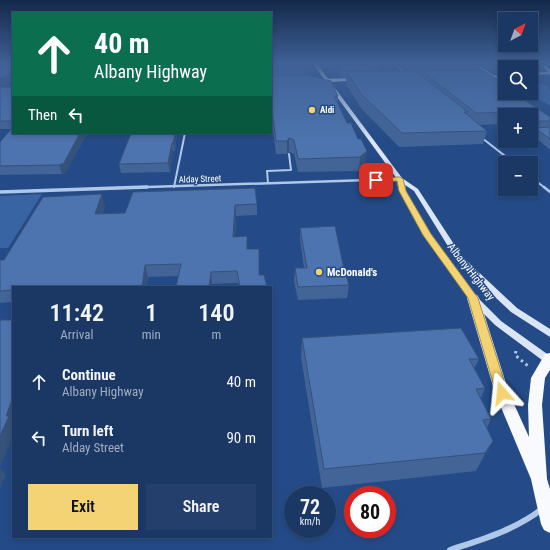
<!DOCTYPE html>
<meta charset="utf-8">
<style>
:root{--surface:#1b3865;--page:#243f6b;--text:#f1f3f6;--muted:#a0acbf;--line:#395279;--accent:#f3d373}
body{margin:0;font-family:"Roboto Condensed",sans-serif;background:var(--page);color:var(--text);height:100vh;display:flex;flex-direction:column;font-size:15px;white-space:nowrap}
*{box-sizing:border-box;margin:0}
p{font-size:13px;color:var(--muted)}
.icon{flex:none;width:22px;height:22px;fill:none;stroke:currentColor;stroke-width:2;stroke-linecap:round;stroke-linejoin:round}
.map{position:relative;flex:1;overflow:hidden}
.details{position:absolute;left:12px;top:286px;width:260px;height:252px;display:flex;flex-direction:column;background:var(--surface);border-radius:0px;box-shadow:0 2px 6px #0003,0 0 0 1px var(--line)}
.details>*{flex:none}
.hud{position:absolute;left:12px;top:12px;width:260px;height:122px;border-radius:0px;box-shadow:0 2px 6px #0003,0 0 0 1px var(--line);background:#0b6e4f;color:#fff;overflow:hidden}
.needle{width:26px;rotate:41deg}
.controls{position:absolute;left:498px;top:12px;display:grid;gap:8px}
.controls a{display:grid;place-items:center;width:40px;height:40px;border-radius:0px;background:var(--surface);box-shadow:0 2px 6px #0003,0 0 0 1px var(--line);font-size:20px}
.speed{position:absolute;left:284px;top:486px;display:flex;gap:8px;font-size:20px;font-weight:700;text-align:center}
.speed>*{display:grid;place-content:center;width:52px;height:52px;border-radius:50%;background:var(--surface);box-shadow:0 2px 6px #0003,0 0 0 1px var(--line);line-height:1}
.speed small{font-size:10px;font-weight:400}
.speed .limit{border:6px solid #d22;background:#fff;color:#111}
.pin{position:absolute;display:grid;place-items:center;width:34px;height:34px;color:#fff;margin:-17px;border-radius:8px;box-shadow:0 2px 6px #0006}
.me{position:absolute;width:44px;margin:-22px;rotate:342deg;stroke-linejoin:round;filter:drop-shadow(0 0 3px #0008)}
.turn{display:flex;align-items:center;gap:14px;height:84px;padding:0 16px;font-size:18px}
.turn .icon{width:52px;height:52px;stroke-width:2.5}
.turn b{display:block;font-size:28px;line-height:34px}
.then{display:flex;align-items:center;height:38px;padding:0 16px;background:#0003;gap:8px;font-size:15px}
.eta{display:flex;justify-content:space-evenly;align-items:center;height:68px;text-align:center}
.eta b{font-size:24px;font-weight:600;line-height:28px}
.cta{display:flex;gap:8px;margin-top:auto;padding:8px 16px}
.cta a{flex:1;height:46px;border-radius:0px;background:var(--accent);color:#111;font-size:16px;font-weight:600;line-height:46px;text-align:center}
.cta a+a{background:var(--page);color:var(--text)}
ul{padding:0;list-style:none}
li{display:flex;align-items:center;gap:12px;height:56px;padding:0 16px}
li div{flex:1}
li b{display:block;font-size:15px}
li em{font-style:normal}
.map>svg:first-child{display:block}
.green{fill:#3964a3}
.lines{fill:none;stroke-linecap:round;stroke-linejoin:round}
.path{stroke:#afc7e9;stroke-width:3;stroke-dasharray:2.5 3.5;stroke-linecap:butt}
.service-far2{stroke:#afc7e9;stroke-width:1.5}
.service-far1{stroke:#afc7e9;stroke-width:2}
.service{stroke:#afc7e9;stroke-width:2.5}
.minor-far3{stroke:#afc7e9;stroke-width:2}
.minor-far2{stroke:#afc7e9;stroke-width:2.5}
.minor-far1{stroke:#afc7e9;stroke-width:3.5}
.minor{stroke:#afc7e9;stroke-width:6}
.secondary{fill:#dae5f7;fill-rule:evenodd}
.primary{fill:#f2f6fe;fill-rule:evenodd}
.trunk{fill:#f8fafe;fill-rule:evenodd}
.wall{fill:#426496}
.shaded-wall{fill:#36517a}
.building{fill:#4d74ae;stroke:#36517a}
.route{fill:#f3d373;stroke:#9e894b}
.poi-dot{fill:#f3d373;stroke:#244b87;stroke-width:1.5}
.labels{text-anchor:middle;dominant-baseline:central;stroke-width:3;stroke-linejoin:round;paint-order:stroke}
.far-poi-label{font-size:9px;font-weight:bold;fill:#fff;stroke:#244b87;text-anchor:start}
.far-street-label{font-size:9px;fill:#fff;stroke:#244b87}
.poi-label{font-size:11px;font-weight:bold;fill:#fff;stroke:#244b87;text-anchor:start}
.street-label{font-size:11px;fill:#fff;stroke:#244b87}
</style>
<div class="map">
<svg width="550" height="550" viewBox="0 0 550 550">
<rect width="100%" height="100%" fill="#244b87"/>
<g class="green">
<polygon points="271,64 300,64 307,75 301,77 271,77"/>
<polygon points="531,81 547,85 550,90 550,106 528,93 531,93"/>
<polygon points="42,194 8,248 0,248 0,196"/>
</g>
<g class="lines">
<polyline class="path" points="516,351 515,355 528,366"/>
<polyline class="service-far2" points="395,64 406,74"/>
<g class="service-far1">
<polyline points="482,138 514,163"/>
<polyline points="531,177 545,188"/>
<polyline points="268,183 267,171 291,170 289,154"/>
<polyline points="174,187 185,133"/>
</g>
<polyline class="service" points="544,187 550,192"/>
<polyline class="minor-far3" points="475,64 493,76"/>
<polyline class="minor-far2" points="117,188 400,179"/>
<polyline class="minor-far1" points="0,192 147,187"/>
<path class="minor" d="M450,550C483,539 515,530 542,509"/>
<polygon class="secondary" points="313,64 317,64 402,178 418,189 461,255 472,266 517,308 550,329 550,337 511,312 466,270 454,256 414,191 405,185 406,191 430,235 476,296 501,321 550,356 550,363 546,363 495,325 470,300 423,235 400,191 397,179"/>
<g class="primary">
<polygon points="550,72 550,74 531,75 531,73"/>
<polygon points="479,75 505,76 505,78 477,77"/>
<polygon points="359,78 361,80 317,83 314,81 317,79"/>
</g>
<g class="trunk">
<polygon points="541,64 546,64 550,70 550,75"/>
<polygon points="473,294 477,295 479,298 509,393 529,437 528,405 531,378 545,354 550,353 550,370 545,378 542,405 547,479 550,489 550,533 544,530 541,524 531,479 495,393 467,298 469,295"/>
</g>
</g>
<g class="wall">
<polygon points="334,64 377,64 381,69 380,71 414,71 407,64 545,64 543,69 531,69 531,67 505,67 505,70 488,70 481,65 480,70 524,97 523,99 550,117 550,150 533,135 533,134 531,134 531,115 505,115 505,124 479,125 487,131 483,144 399,147 361,108 346,84 346,77 342,77"/>
<polygon points="271,76 338,96 338,104 365,165 359,171 298,172 294,154 289,152 287,154 276,154 272,122 271,122"/>
<polygon points="0,87 13,87 13,133 87,133 66,172 62,174 0,175 0,142 12,129 0,129"/>
<polygon points="131,133 177,133 175,151 173,151 170,172 121,173 119,164"/>
<polygon points="133,192 257,204 257,215 236,216 235,237 247,249 260,275 267,287 239,287 238,283 212,284 212,287 176,287 179,276 148,277 146,287 13,287 13,302 0,303 0,260 4,260 105,205 102,214 125,213"/>
<polygon points="300,228 344,269 349,285 347,298 298,300 294,281 295,268 304,268 300,240"/>
<polygon points="302,338 479,359 474,369 485,388 481,398 491,419 487,428 493,441 483,459 476,471 322,488 301,357"/>
</g>
<g class="shaded-wall">
<polygon points="13,70 13,78 7,84 0,85 0,78"/>
<polygon points="80,133 87,133 66,172 62,174 59,165"/>
<polygon points="175,133 177,133 175,151 173,143"/>
<polygon points="289,138 289,152 287,154 287,141"/>
<polygon points="172,143 173,151 170,172 168,163"/>
<polygon points="367,151 365,165 359,171 360,157"/>
<polygon points="102,194 105,205 98,225 95,214"/>
<polygon points="235,205 236,216 234,248 233,237"/>
<polygon points="145,265 148,277 146,287 142,287"/>
<polygon points="211,272 212,284 212,287 209,287"/>
<polygon points="13,397 13,436 0,467 0,436 6,416"/>
<polygon points="493,441 483,459 476,471 485,453"/>
<polygon points="0,467 6,475 0,488"/>
</g>
<g class="building">
<polygon points="0,64 13,64 13,70 5,77 0,78"/>
<polygon points="339,64 377,64 381,69 342,70"/>
<polygon points="415,64 481,64 481,65 466,65 473,69 422,70"/>
<polygon points="482,70 505,84 505,93 519,93 524,97 520,97 550,117 550,121 531,121 531,115 515,115 510,112 476,113 422,71"/>
<polygon points="415,71 468,112 464,112 487,131 402,133 362,95 347,72"/>
<polygon points="307,75 331,81 338,96 334,96 347,123 351,123 358,139 361,139 367,151 360,157 298,159 294,140 289,138 287,141 276,141 272,110 271,110 271,76"/>
<rect x="0" y="87" width="13" height="34"/>
<polygon points="13,127 13,133 80,133 64,163 59,165 0,166 0,142"/>
<polygon points="550,127 550,139 535,128"/>
<polygon points="131,133 175,133 173,143 172,143 168,163 119,164"/>
<polygon points="255,188 257,204 235,205 233,237 247,236 247,249 259,249 259,275 264,275 267,287 240,287 237,271 211,272 209,287 176,287 181,264 145,265 142,287 13,287 13,290 0,291 0,260 4,260 43,197 102,194 95,214 125,213 133,192"/>
<polygon points="335,226 344,269 349,285 298,287 295,268 307,268 300,228"/>
<polygon points="0,320 13,320 13,397 6,416 9,416 0,436"/>
<polygon points="461,328 479,359 469,359 485,388 476,389 491,419 483,420 493,441 485,453 324,469 302,338"/>
</g>
<linearGradient id="sky" x2="0" y2="1"><stop stop-color="#14294a"/><stop offset="0.45" stop-color="#3f6196"/><stop offset="1" stop-color="#3f6196" stop-opacity="0"/></linearGradient>
<rect width="550" height="141" fill="url(#sky)"/>
<polygon class="route" points="400,177 403,179 406,191 431,234 478,298 508,393 506,396 502,397 498,396 496,393 468,298 423,235 399,191 397,181 376,182 373,180 376,178"/>
<g class="poi-dot">
<circle cx="312" cy="110" r="4"/>
<circle cx="319" cy="272" r="4"/>
</g>
<g class="labels">
<g class="far-poi-label">
<text x="320" y="110">Aldi</text>
</g>
<g class="far-street-label">
<text transform="translate(200 179) rotate(-2)">Alday Street</text>
</g>
<g class="poi-label">
<text x="327" y="272">McDonald's</text>
</g>
<g class="street-label">
<text transform="translate(471 272) rotate(52)">Albany Highway</text>
</g>
</g>
</svg>
<div class="controls">
<a><svg class="needle" viewBox="-14 -14 28 28"><path d="M0-13l5 13h-10z" fill="#e53935"/><path d="M0 13l5-13h-10z" fill="#a0acbf"/></svg></a>
<a><svg class="icon" aria-label="search" viewBox="0 0 24 24"><circle cx="10" cy="10" r="6"/><path d="M15 15l6 6"/></svg></a>
<a>+</a>
<a>−</a>
</div>
<div class="speed"><div>72<small>km/h</small></div><div class="limit">80</div></div>
<div class="pin" style="left:376px;top:180px;background:#d93025"><svg class="icon" aria-label="arrive" viewBox="0 0 24 24"><path d="M6 21V4h12l-3 4 3 4H6"/></svg></div>
<svg class="me" style="left:502px;top:393px" viewBox="-20 -20 40 40"><path d="M0-17L14 15 0 8-14 15z" fill="#f3d373" stroke="#fff" stroke-width="4"/></svg>
<div class="hud">
<div class="turn"><svg class="icon" aria-label="ahead" viewBox="0 0 24 24"><path d="M12 20V5M6 11l6-6 6 6"/></svg><div><b>40 m</b>Albany Highway</div></div>
<div class="then">Then<svg class="icon" aria-label="left" viewBox="0 0 24 24"><path d="M17 20v-9H6M10 6l-5 5 5 5"/></svg></div>
</div>
<section class="details">
<div class="eta">
<div><b>11:42</b><p>Arrival</p></div>
<div><b>1</b><p>min</p></div>
<div><b>140</b><p>m</p></div>
</div>
<ul>
<li><svg class="icon" aria-label="ahead" viewBox="0 0 24 24"><path d="M12 20V5M6 11l6-6 6 6"/></svg><div><b>Continue</b><p>Albany Highway</p></div><em>40 m</em></li>
<li><svg class="icon" aria-label="left" viewBox="0 0 24 24"><path d="M17 20v-9H6M10 6l-5 5 5 5"/></svg><div><b>Turn left</b><p>Alday Street</p></div><em>90 m</em></li>
</ul>
<div class="cta"><a>Exit</a><a>Share</a></div>
</section>
</div>
